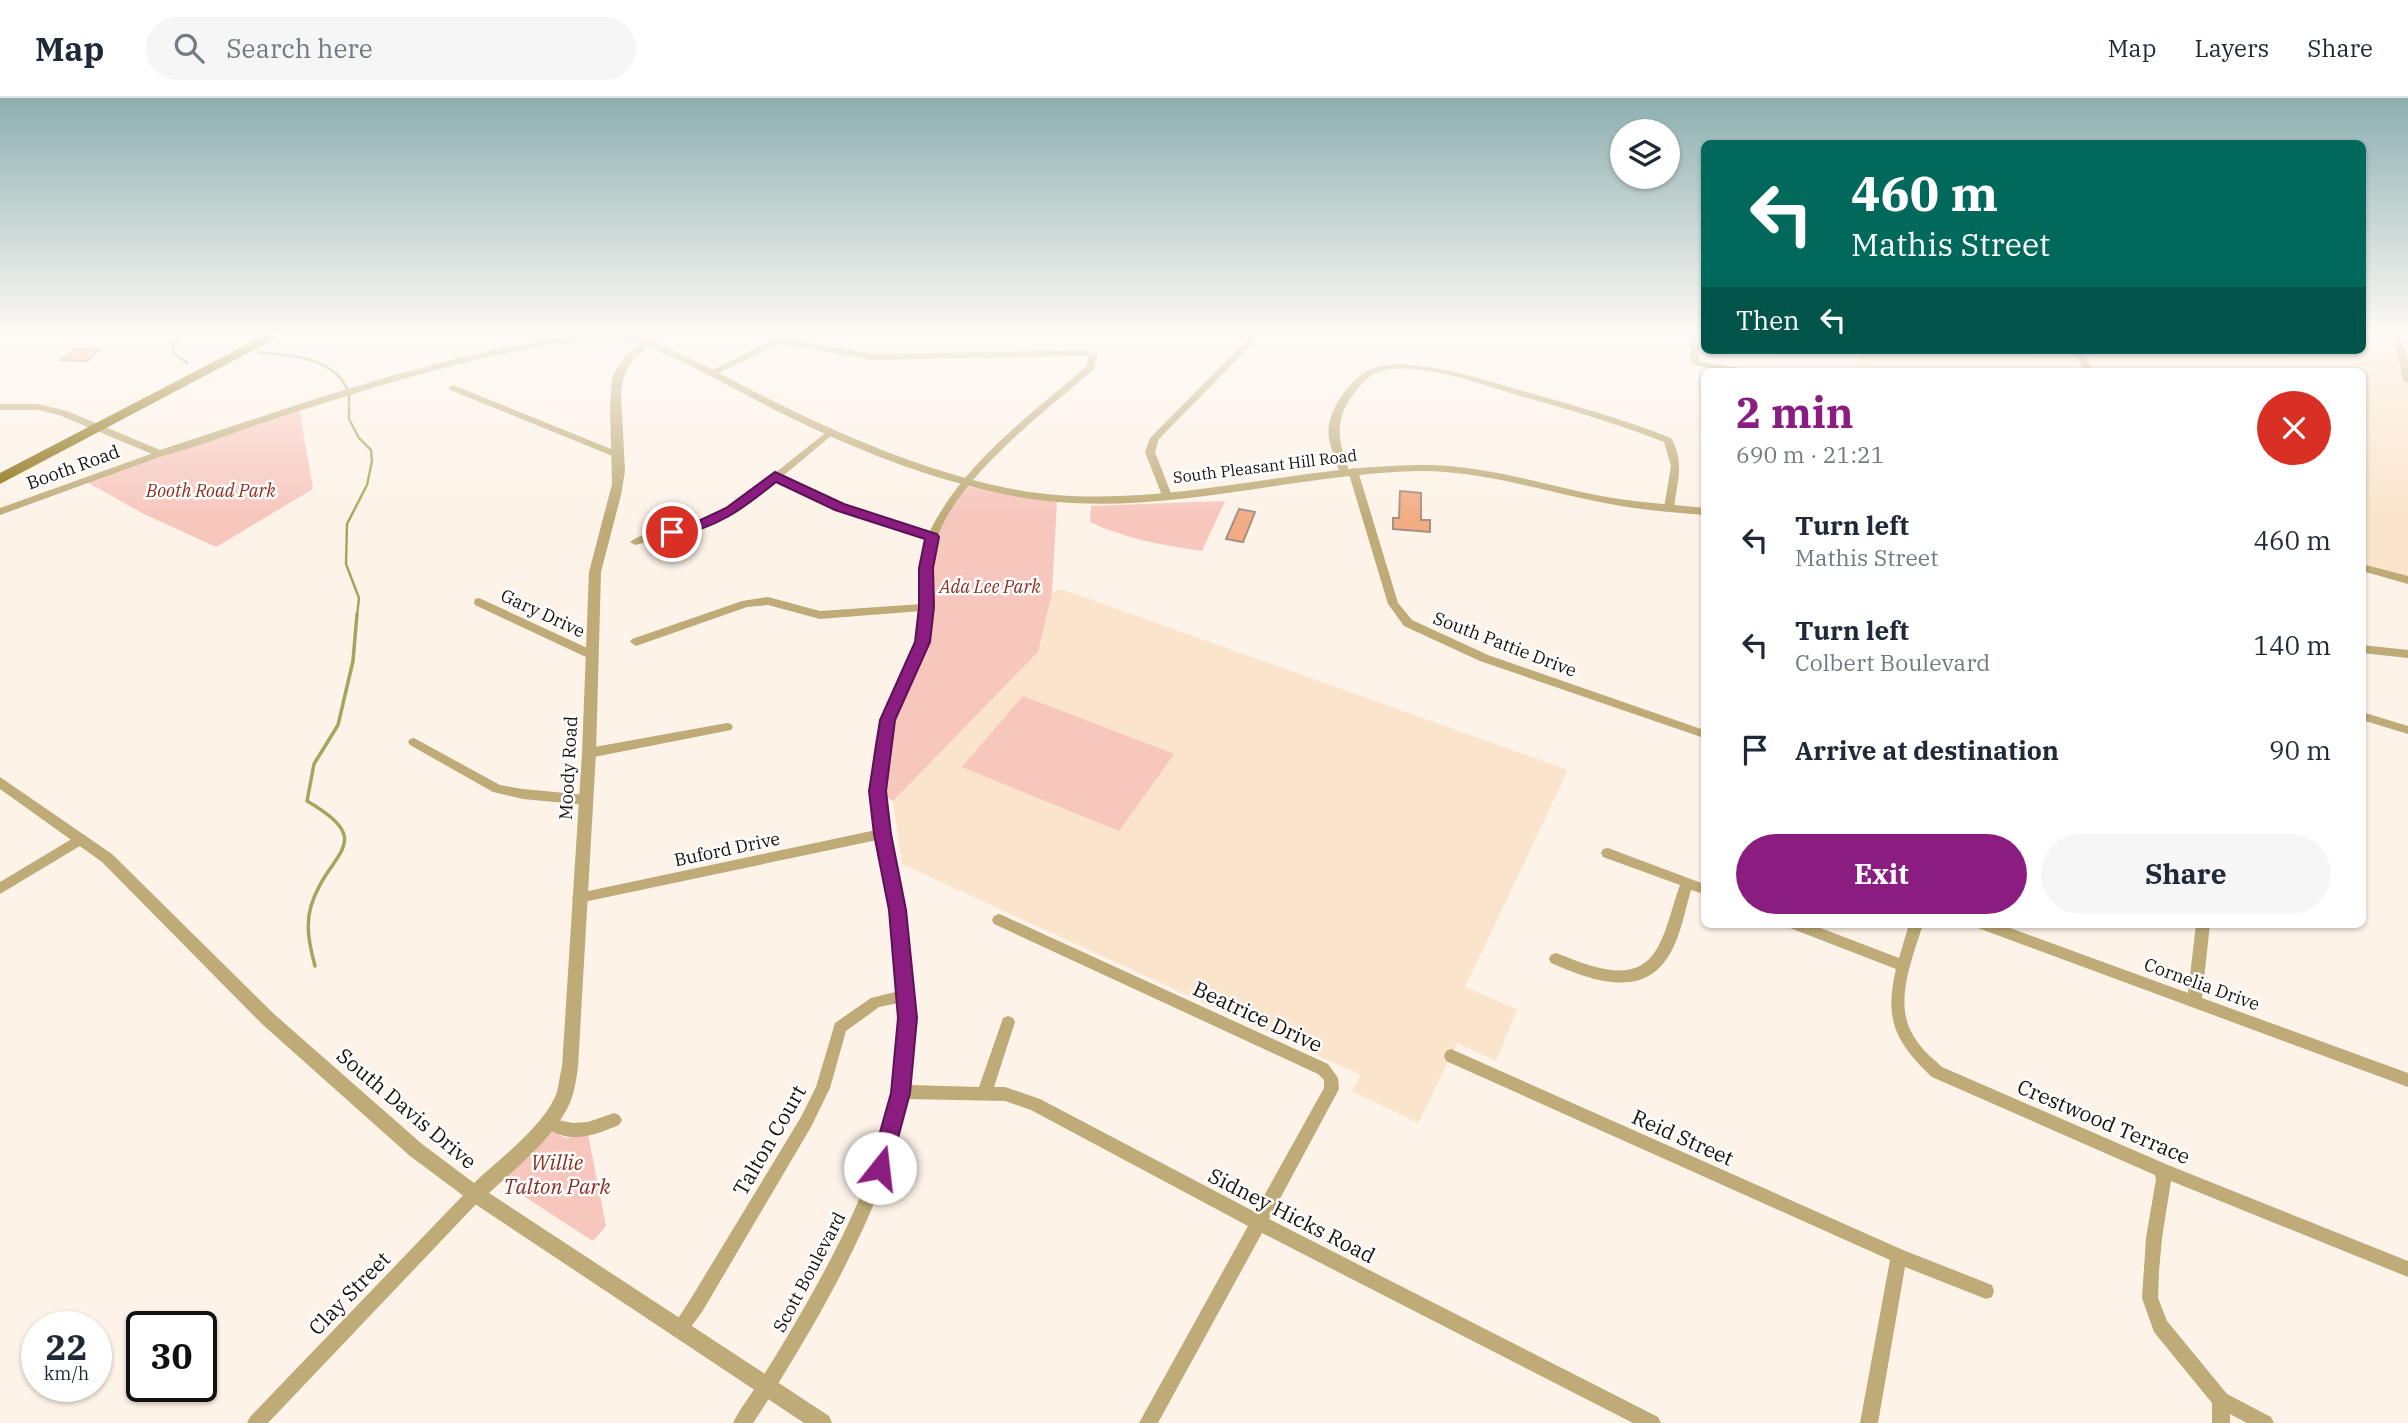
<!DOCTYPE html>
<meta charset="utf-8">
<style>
:root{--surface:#fff;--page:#f6f6f7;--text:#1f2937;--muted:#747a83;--line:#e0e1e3;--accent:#8b1d81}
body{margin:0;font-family:"IBM Plex Serif",serif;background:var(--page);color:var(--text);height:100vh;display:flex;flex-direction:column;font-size:26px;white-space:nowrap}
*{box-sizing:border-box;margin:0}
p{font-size:23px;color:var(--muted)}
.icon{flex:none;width:38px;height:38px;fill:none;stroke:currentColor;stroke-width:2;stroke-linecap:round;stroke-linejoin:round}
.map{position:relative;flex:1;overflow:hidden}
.drawer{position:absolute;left:1701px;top:270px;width:665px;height:560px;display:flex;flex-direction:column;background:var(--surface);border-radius:10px;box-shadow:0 2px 5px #0004}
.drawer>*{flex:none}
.top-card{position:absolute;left:1701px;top:42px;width:665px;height:214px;border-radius:10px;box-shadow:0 2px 5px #0004;background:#00695c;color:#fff;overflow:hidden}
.tools{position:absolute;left:1610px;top:21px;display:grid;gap:14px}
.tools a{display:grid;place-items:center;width:70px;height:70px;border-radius:50%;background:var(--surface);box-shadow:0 2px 5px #0004;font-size:35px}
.speed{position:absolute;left:21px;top:1213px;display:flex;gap:14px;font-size:35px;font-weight:700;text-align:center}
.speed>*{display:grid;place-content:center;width:91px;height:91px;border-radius:50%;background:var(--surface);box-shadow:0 2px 5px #0004;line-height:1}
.speed small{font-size:18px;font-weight:400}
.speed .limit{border:4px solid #111;border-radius:10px;background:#fff;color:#111}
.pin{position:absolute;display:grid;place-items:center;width:60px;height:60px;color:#fff;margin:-30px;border:4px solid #fff;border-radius:50%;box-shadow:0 2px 7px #0007}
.me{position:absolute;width:77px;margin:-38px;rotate:16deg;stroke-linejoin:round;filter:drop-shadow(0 0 5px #0008)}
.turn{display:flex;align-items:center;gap:24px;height:147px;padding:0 35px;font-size:32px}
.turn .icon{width:91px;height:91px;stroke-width:2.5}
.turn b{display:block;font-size:49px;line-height:60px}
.then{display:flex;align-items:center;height:66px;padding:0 35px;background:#0003;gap:14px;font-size:26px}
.round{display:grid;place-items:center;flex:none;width:74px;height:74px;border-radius:37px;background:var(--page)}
.headline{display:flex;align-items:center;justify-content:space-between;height:119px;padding:0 35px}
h1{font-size:42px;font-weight:700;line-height:52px;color:var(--accent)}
.primary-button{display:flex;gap:14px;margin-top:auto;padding:14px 35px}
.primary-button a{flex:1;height:80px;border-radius:42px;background:var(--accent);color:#fff;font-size:28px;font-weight:700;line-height:80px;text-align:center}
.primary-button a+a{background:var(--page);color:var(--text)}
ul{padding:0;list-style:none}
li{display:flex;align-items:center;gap:21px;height:105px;padding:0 35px}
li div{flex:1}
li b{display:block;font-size:26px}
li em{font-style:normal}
header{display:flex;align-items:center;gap:42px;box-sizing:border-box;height:98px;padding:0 35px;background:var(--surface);border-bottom:2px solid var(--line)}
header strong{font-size:33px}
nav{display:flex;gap:38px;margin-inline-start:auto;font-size:24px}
.search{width:490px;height:63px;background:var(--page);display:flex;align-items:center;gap:18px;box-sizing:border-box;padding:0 24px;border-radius:38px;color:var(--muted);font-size:26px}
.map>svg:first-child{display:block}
.built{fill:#fae4cb}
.green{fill:#f7c6bc}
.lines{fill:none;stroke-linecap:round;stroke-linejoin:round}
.stream-far1{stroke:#a4a75b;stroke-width:2.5}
.stream{stroke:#a4a75b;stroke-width:3.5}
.building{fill:#f2ac84;stroke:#a59084;stroke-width:2}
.minor{fill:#beab78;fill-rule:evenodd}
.tertiary{fill:#beab78;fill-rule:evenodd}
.primary{fill:#896e0e;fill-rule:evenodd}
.route{fill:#8b1d81;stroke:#5a1354;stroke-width:2}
.labels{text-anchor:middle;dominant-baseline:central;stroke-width:5;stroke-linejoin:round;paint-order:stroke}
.far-street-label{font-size:16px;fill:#19130d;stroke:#fff}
.street-label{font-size:18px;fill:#19130d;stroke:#fff}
.park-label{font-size:18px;font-style:italic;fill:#8c2f21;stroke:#fff}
.near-street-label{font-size:21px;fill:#19130d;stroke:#fff}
.near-park-label{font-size:21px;font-style:italic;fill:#8c2f21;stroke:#fff}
</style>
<header>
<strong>Map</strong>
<div class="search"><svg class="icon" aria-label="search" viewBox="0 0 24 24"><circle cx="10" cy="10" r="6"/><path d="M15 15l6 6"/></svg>Search here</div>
<nav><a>Map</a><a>Layers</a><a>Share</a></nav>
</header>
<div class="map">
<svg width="2408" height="1325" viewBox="0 0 2408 1325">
<rect width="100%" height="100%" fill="#fdf3e8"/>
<g class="built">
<polygon points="2363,236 2396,236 2408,275 2408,481 2363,468 2362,273 1854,273 1862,252 2362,252"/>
<polygon points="1061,491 1568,672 1465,889 1517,911 1496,963 1457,945 1418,1025 1352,993 1361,977 902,766 893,703 1038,554 1052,495"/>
</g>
<g class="green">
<polygon points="299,310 313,391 216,449 144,416 85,383"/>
<polygon points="965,388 1057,403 1052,495 1038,554 893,703 887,699 886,658 889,622 925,544 934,439"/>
<path d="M1225,403L1202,453C1162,447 1126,441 1090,424L1091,408Z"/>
<polygon points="1023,598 1174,656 1119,733 962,669"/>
<polygon points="553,1034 566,1040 588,1036 606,1128 593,1143 508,1088 506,1078 543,1035"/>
</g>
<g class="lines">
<g class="stream-far1">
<path d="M258,254C293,258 333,258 349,294"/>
<path d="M187,265L173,255C171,244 181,241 189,236"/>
<polyline points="349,297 349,321 359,340 371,352 372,363 367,387 347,426 346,466 359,500 357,518"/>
</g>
<path class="stream" d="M315,868C310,849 305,828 311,808C327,754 380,745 307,703L314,666L338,627L353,563L357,516"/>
</g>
<g class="building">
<polygon points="74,251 100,252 87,263 61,262"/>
<polygon points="1400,393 1421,395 1421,422 1430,422 1430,434 1393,431 1393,420 1399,420"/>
<polygon points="1239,411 1255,414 1243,444 1226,441"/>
</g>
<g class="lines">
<g class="minor">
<polygon points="1253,236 1262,236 1159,341 1155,354 1172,398 1171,400 1163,400 1145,354 1150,340"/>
<polygon points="1692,236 1700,236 1699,263 1740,270 1745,273 1725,273 1693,267 1690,262"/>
<polygon points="2393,236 2401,236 2408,263 2408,285 2403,282"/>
<path d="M784,240L872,256L1085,252L1097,257L1094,271C1045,314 948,385 934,451C928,483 937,515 928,547C921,569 908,588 899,609C886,636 882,668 884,697C887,735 897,771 903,807C913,867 917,927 909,987L979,989L1003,920L1008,918L1013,920L1015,924L994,989H1005L1040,1001L1255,1114L1324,990V982L1318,976L994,826L992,822L994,818L999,816L1004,818L1328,966L1338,980L1339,991L1269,1121L1658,1319L1661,1325H1633L1262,1135L1158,1325H1139L1248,1128L1031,1012L1005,1003L907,1001C890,1082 853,1157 812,1229C793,1261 774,1294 753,1325H733C738,1314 746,1304 753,1293C765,1276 776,1257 787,1239C852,1128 900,1037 899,905L879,909L846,933L830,990L811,1029L702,1214L685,1237L679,1239L673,1237L671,1231L690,1202L801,1019L816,989L835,925L871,900L899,893L894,834L877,742L579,805L574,804L572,800L574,796L579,795L876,732C870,695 869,655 882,619C896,583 921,554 921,513L820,521L768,507L747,509L636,548L630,544L632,541L742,503L768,499L820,513L922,506V466L927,441L836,411L778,383L742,410L712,427L635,447L630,444C647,431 677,433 697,425C725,416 749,397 771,379L772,376L775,375L829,332L834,335L832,337L783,378L844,407L929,435C963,365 1030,317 1087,268L1088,258L872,262L784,246L775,248L714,277L711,278L706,275L769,244Z"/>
<polygon points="2074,252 2082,252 2094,273 2084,273"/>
<path d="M1398,266C1441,268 1482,281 1523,293C1573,307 1623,321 1671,340C1685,364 1677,384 1674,410L1669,413L1664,410L1671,368L1664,344C1616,325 1566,311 1517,297C1480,286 1418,263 1381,273C1367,277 1358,290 1350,301C1334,326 1339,346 1349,372L1353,370L1358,373L1398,505L1412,522L1488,557L1704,632V640L1480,563L1404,528L1388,506L1349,376L1345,377C1338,373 1337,367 1334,359C1331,349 1327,338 1329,327C1332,307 1352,279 1371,271C1380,267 1389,267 1398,266Z"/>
<polygon points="453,287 621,355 623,357 621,359 615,359 450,292 448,290"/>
<polygon points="159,353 164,356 162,358 0,417 0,410"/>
<polygon points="2362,466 2408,478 2408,486 2362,473"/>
<polygon points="479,500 596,554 598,557 596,560 588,560 475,507 474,504 475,501"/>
<polygon points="2362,614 2408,628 2408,636 2362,622"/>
<polygon points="727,625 731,626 733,629 731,632 589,660 583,655 589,650"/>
<polygon points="414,640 500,687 523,691 586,697 590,699 592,702 590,705 586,707 523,701 493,694 410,647 408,644 410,641"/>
<polygon points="80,736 85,737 86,741 85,745 0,796 0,784"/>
<path d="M1608,750L1704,786V796L1691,792C1684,816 1679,848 1662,867C1633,900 1584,879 1551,865L1549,861L1551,857L1556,855C1568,859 1580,865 1592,868C1661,888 1662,837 1680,787L1603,759L1601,755L1603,751Z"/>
<path d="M1788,826H1810L1899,860L1909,826H1923C1913,859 1893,905 1913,937C1920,950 1931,959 1942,969L2168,1067L2408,1163V1179L2171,1083L2162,1140L2159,1173L2158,1200L2167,1223L2227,1296L2271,1319L2274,1325H2247L2230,1316V1325H2212V1305L2154,1234L2142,1200L2146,1140L2156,1081L2155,1077L1932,979C1895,944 1884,921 1896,871L1790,830Z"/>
<polygon points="1976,826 1999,826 2188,895 2196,826 2210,826 2202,900 2408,975 2408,989 1978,830"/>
<polygon points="1451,951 1903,1152 1992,1187 1994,1193 1992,1199 1986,1201 1905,1169 1878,1325 1860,1325 1890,1162 1446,963 1444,958 1446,953"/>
<path d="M614,1015L619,1017L622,1022L619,1027C599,1035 580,1044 558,1036C551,1033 544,1031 540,1023L543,1018L548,1016L562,1023L573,1025L588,1024Z"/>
<polygon points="475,1088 481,1091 483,1096 481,1101 268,1325 247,1325 250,1319 469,1091"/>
</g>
<g class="tertiary">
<path d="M618,236L646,242L656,236H668L655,245C693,259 727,280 763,298C841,337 921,372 1007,390C1145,418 1281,368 1419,367C1480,366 1538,385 1596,397C1632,404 1668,406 1704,410V417C1667,414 1631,411 1595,403C1536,391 1477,372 1417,373C1280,377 1144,425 1008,397C928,381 854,351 781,315C737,293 694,267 648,249C631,261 624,273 621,294L625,373L621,397L601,474L596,655L578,969C576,983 574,998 567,1011C549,1044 516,1070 489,1095L829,1318L832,1325H804L469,1102L410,1058L262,926L102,764L0,691V679L112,756L274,916L422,1046L474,1085C499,1061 539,1032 554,1001C559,992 559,979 562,969L582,655L589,474L612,386L610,309L612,280L622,261L639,246C604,235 564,245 528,251C441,267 355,295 271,322C234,335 197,349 159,359L59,317L38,312H0V306H38L67,313L160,352C264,318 368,281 476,256C522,246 570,236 618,236Z"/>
<polygon points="2362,547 2408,552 2408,560 2362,555"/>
</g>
<polygon class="primary" points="267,236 284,236 0,386 0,375"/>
</g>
<linearGradient id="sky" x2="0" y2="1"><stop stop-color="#8dafb0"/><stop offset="0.56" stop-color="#fefaf5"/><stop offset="1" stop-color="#fefaf5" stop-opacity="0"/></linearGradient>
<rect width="2408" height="421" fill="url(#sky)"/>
<path class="route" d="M775,374L844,406L937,436L939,439L933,470L934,509L930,544L895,622L886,693L891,736L906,812L917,920L910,995L890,1070L887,1077L880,1080L873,1077L870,1070L891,995L898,920L889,812L874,736L869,693L880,622L915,544L919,509V470L925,441L835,412L776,384C744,410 715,432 672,438L666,434L668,431L690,427L726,410Z"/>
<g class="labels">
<g class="far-street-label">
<text transform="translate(1265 368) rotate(-7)">South Pleasant Hill Road</text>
</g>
<g class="street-label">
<text transform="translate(73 369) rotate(-20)">Booth Road</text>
<text transform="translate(543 515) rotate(25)">Gary Drive</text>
<text transform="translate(1505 546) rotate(21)">South Pattie Drive</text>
<text transform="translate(568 670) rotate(-87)">Moody Road</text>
<text transform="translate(727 751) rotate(-12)">Buford Drive</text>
<text transform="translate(2202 886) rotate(20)">Cornelia Drive</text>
<text transform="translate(809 1174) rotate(-62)">Scott Boulevard</text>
</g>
<g class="park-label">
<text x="211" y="392">Booth Road Park</text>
<text x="990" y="488">Ada Lee Park</text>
</g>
<g class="near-street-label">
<text transform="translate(1258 918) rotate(25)">Beatrice Drive</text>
<text transform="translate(407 1010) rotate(40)">South Davis Drive</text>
<text transform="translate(2104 1023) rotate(23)">Crestwood Terrace</text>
<text transform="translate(1683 1039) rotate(24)">Reid Street</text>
<text transform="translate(769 1042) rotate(-60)">Talton Court</text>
<text transform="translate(1292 1117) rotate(27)">Sidney Hicks Road</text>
<text transform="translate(349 1195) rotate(-46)">Clay Street</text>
</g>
<g class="near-park-label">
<text x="557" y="1064">Willie<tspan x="557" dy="24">Talton Park</tspan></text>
</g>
</g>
</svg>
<div class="tools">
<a><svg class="icon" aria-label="layers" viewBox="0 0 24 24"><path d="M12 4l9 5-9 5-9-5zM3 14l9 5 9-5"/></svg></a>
</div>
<div class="speed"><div>22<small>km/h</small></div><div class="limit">30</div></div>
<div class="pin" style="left:672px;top:434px;background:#d93025"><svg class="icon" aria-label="arrive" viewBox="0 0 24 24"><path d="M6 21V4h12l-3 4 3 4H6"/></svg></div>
<svg class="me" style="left:880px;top:1070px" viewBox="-20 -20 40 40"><circle r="19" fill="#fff"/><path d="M0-13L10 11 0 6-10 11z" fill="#8b1d81"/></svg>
<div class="top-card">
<div class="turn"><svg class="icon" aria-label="left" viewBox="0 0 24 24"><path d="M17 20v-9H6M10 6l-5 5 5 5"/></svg><div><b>460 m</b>Mathis Street</div></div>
<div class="then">Then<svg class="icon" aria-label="left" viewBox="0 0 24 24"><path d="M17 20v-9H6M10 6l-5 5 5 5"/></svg></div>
</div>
<section class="drawer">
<div class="headline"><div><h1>2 min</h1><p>690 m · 21:21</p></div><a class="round" style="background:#d93025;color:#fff"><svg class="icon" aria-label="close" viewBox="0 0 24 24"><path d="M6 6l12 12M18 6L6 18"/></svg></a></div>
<ul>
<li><svg class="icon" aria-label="left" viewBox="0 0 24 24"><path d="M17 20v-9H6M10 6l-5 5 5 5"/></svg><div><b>Turn left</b><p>Mathis Street</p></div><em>460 m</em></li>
<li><svg class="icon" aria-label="left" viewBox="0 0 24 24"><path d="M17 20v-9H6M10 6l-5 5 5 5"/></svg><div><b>Turn left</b><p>Colbert Boulevard</p></div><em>140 m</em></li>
<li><svg class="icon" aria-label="arrive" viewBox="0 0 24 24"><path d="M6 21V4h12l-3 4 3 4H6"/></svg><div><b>Arrive at destination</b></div><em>90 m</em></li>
</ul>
<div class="primary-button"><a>Exit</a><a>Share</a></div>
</section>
</div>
